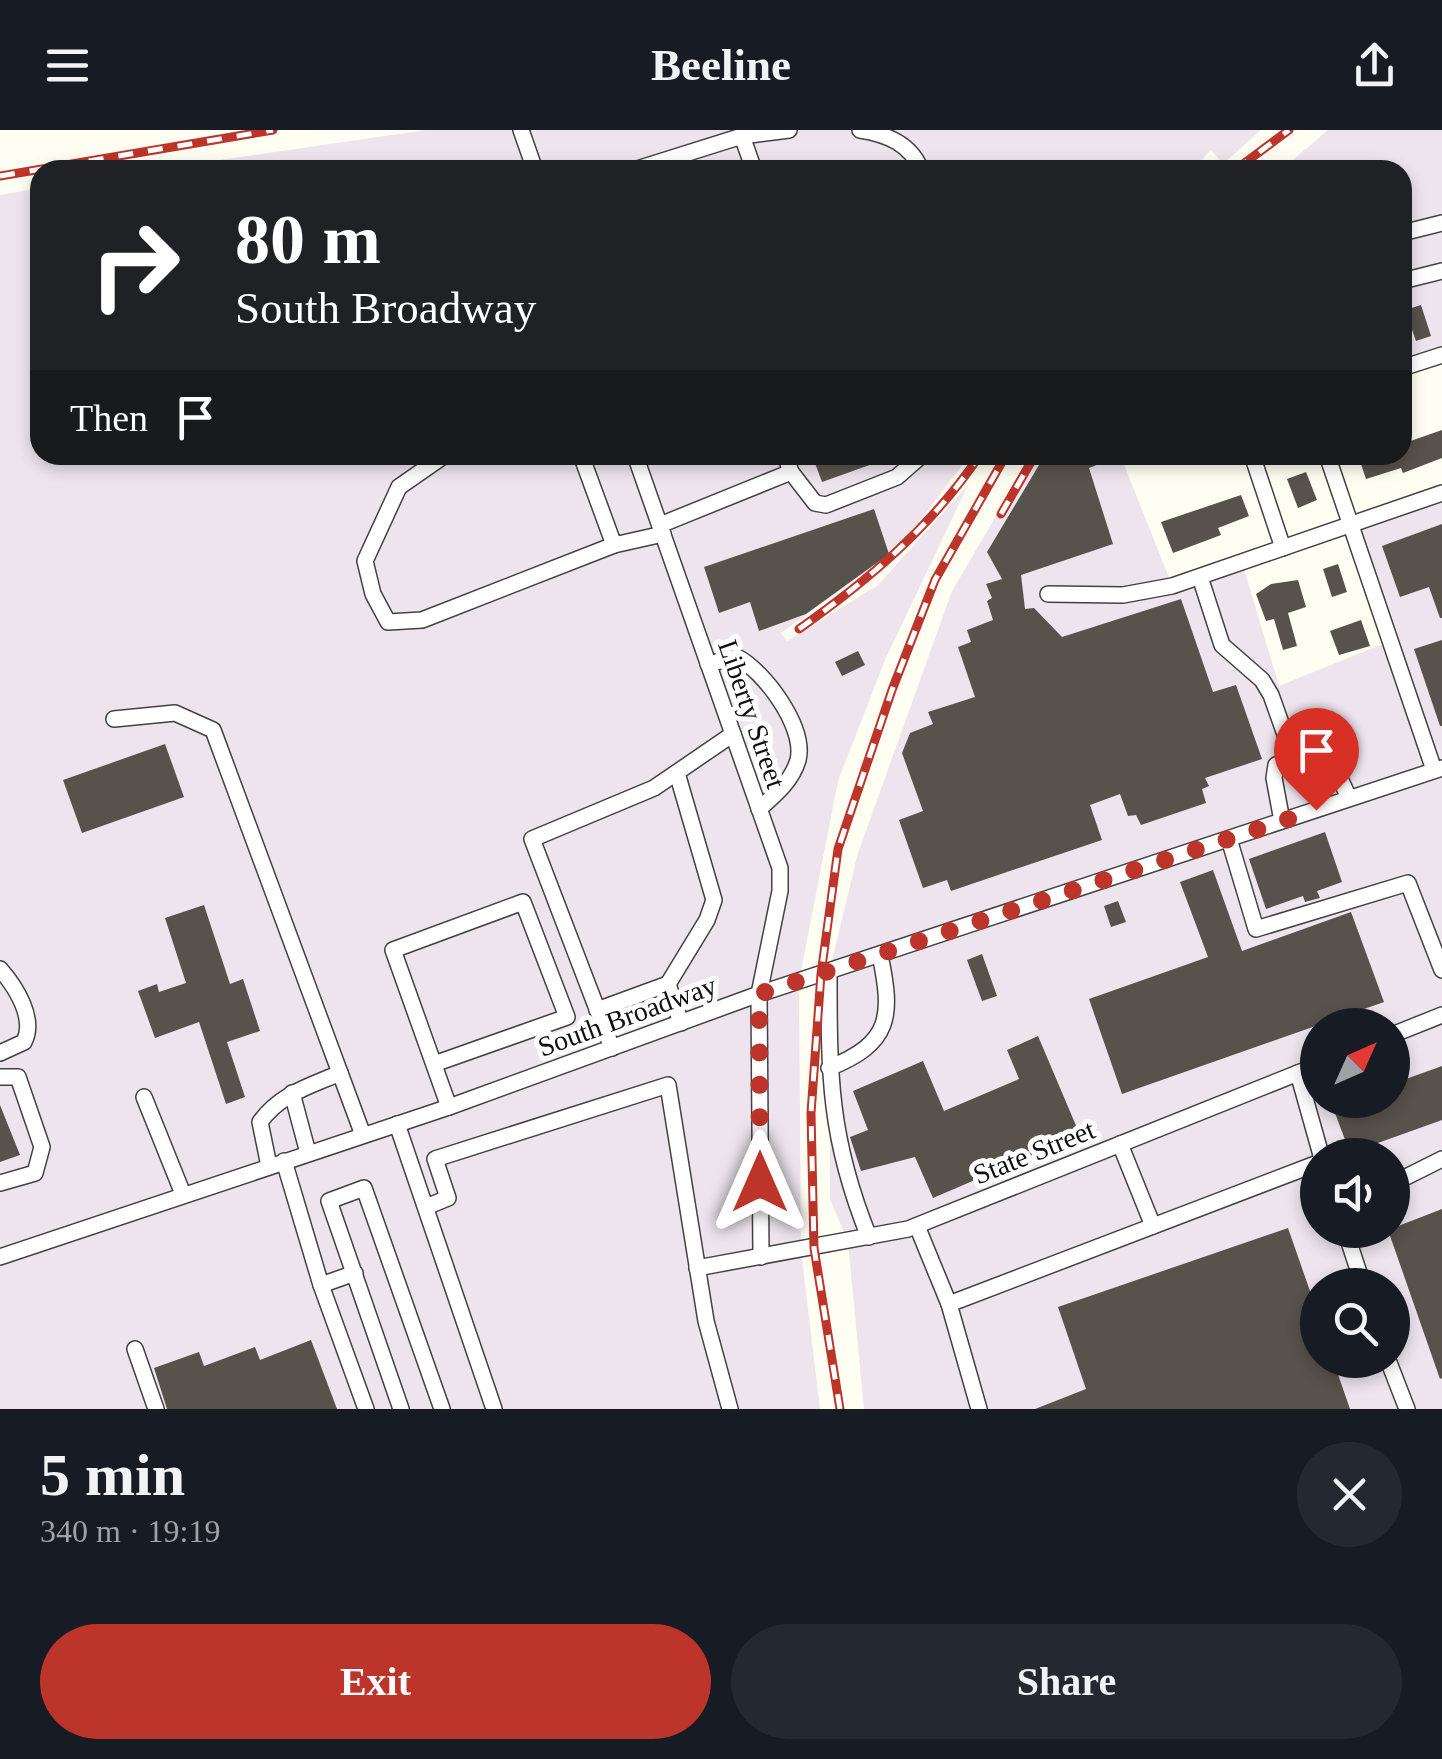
<!DOCTYPE html>
<meta charset="utf-8">
<style>
:root{--surface:#171b24;--page:#242831;--text:#f1f3f6;--muted:#9ea1a6;--accent:#bc342a}
body{margin:0;font-family:"Times New Roman",serif;background:var(--page);color:var(--text);height:100vh;display:flex;flex-direction:column;font-size:38px;white-space:nowrap}
*{box-sizing:border-box;margin:0}
p{font-size:32px;color:var(--muted)}
.icon{flex:none;width:55px;height:55px;fill:none;stroke:currentColor;stroke-width:2;stroke-linecap:round;stroke-linejoin:round}
.map{position:relative;height:1279px;overflow:hidden}
.sheet{display:flex;flex-direction:column;background:var(--surface);flex:1}
.sheet>*{flex:none}
.hud{position:absolute;left:30px;top:30px;width:1382px;height:305px;border-radius:30px;box-shadow:0 5px 15px #0003;background:#202124;color:#fff;overflow:hidden}
.needle{width:65px;rotate:45deg}
.tools{position:absolute;left:1300px;top:878px;display:grid;gap:20px}
.tools a{display:grid;place-items:center;width:110px;height:110px;border-radius:50%;background:var(--surface);box-shadow:0 5px 15px #0003;font-size:50px}
.pin{position:absolute;display:grid;place-items:center;width:85px;height:85px;color:#fff;margin:-102px -42px;border-radius:50% 50% 50% 0;rotate:-45deg;box-shadow:0 0 10px #0007}
.pin .icon{rotate:45deg}
.me{position:absolute;width:110px;margin:-55px;rotate:0deg;stroke-linejoin:round;filter:drop-shadow(0 0 8px #0008)}
.turn{display:flex;align-items:center;gap:35px;height:210px;padding:0 40px;font-size:45px}
.turn .icon{width:130px;height:130px;stroke-width:2.5}
.turn b{display:block;font-size:70px;line-height:85px}
.then{display:flex;align-items:center;height:95px;padding:0 40px;background:#0003;gap:20px;font-size:38px}
.round{display:grid;place-items:center;flex:none;width:105px;height:105px;border-radius:52px;background:var(--page)}
.head{display:flex;align-items:center;justify-content:space-between;height:170px;padding:0 40px}
h1{font-size:60px;font-weight:700;line-height:75px}
.action{display:flex;gap:20px;margin-top:auto;padding:20px 40px}
.action a{flex:1;height:115px;border-radius:60px;background:var(--accent);color:#fff;font-size:40px;font-weight:700;line-height:115px;text-align:center}
.action a+a{background:var(--page);color:var(--text)}
header{display:flex;justify-content:space-between;align-items:center;height:130px;padding:0 40px;background:var(--surface);font-size:45px;font-weight:700}
.map>svg:first-child{display:block}
.industrial{fill:#ede4ed;fill-rule:evenodd}
.building{fill:#58524c}
.lines{fill:none;stroke-linecap:round;stroke-linejoin:round}
.minor-casing{stroke:#424242;stroke-width:18}
.minor{stroke:#fff;stroke-width:15}
.rail-casing{stroke:#bc342a;stroke-width:9}
.rail{stroke:#fff;stroke-width:5;stroke-dasharray:15;stroke-linecap:butt}
.route{stroke:#bc342a;stroke-width:18;stroke-dasharray:0 32.4}
.labels{text-anchor:middle;dominant-baseline:central;stroke-width:10;stroke-linejoin:round;paint-order:stroke}
.street-label{font-size:28px;fill:#0f0f0f;stroke:#fff}
</style>
<header><svg class="icon" aria-label="menu" viewBox="0 0 24 24"><path d="M4 6h16M4 12h16M4 18h16"/></svg>Beeline<svg class="icon" aria-label="share" viewBox="0 0 24 24"><path d="M12 15V3M7 8l5-5 5 5M5 13v7h14v-7"/></svg></header>
<div class="map">
<svg width="1442" height="1279" viewBox="0 0 1442 1279">
<rect width="100%" height="100%" fill="#fffef2"/>
<g class="industrial">
<polygon points="426,0 1261,0 1223,34 1211,20 1192,40 151,40"/>
<polygon points="1328,0 1442,0 1442,225 1403,238 1402,40 1281,40"/>
<polygon points="40,58 40,325 970,325 915,397 880,432 781,503 787,511 878,455 968,355 885,530 838,651 799,851 801,1120 820,1279 0,1279 0,65"/>
<path d="M1032,325H1142L1123,332L1172,455L1242,432L1279,556L1390,511L1351,394L1442,363V1279H864L848,1112L830,1069L829,842L858,723L952,461ZM1318,895H1392V970H1318ZM1318,1025H1392V1100H1318ZM1318,1155H1392V1230H1318Z"/>
</g>
<g class="building">
<polygon points="1421,175 1431,206 1416,211 1405,180"/>
<polygon points="1442,300 1442,328 1403,343 1401,338 1366,349 1358,325 1402,325 1402,314"/>
<polygon points="812,325 892,325 892,327 822,352"/>
<polygon points="1045,325 1122,325 1089,338 1113,414 1021,445 1025,479 1034,478 1062,507 1181,469 1213,562 1236,555 1262,629 1205,648 1209,656 1202,659 1206,673 1141,695 1136,685 1128,686 1120,664 1090,675 1102,710 951,761 947,750 923,758 899,690 923,681 902,623 910,603 933,594 928,582 975,567 958,517 971,512 967,500 993,490 987,471 992,468 986,454 1002,449 987,422"/>
<polygon points="1306,342 1317,370 1298,378 1287,349"/>
<polygon points="1241,365 1249,386 1218,398 1221,405 1173,423 1161,392"/>
<polygon points="874,379 889,424 806,484 759,501 750,472 719,483 704,437"/>
<polygon points="1442,394 1442,488 1440,488 1429,457 1400,467 1382,416"/>
<polygon points="1338,434 1347,462 1332,467 1323,439"/>
<polygon points="1298,450 1306,477 1288,483 1297,516 1283,520 1274,489 1266,491 1256,464 1271,454"/>
<polygon points="1361,490 1370,516 1339,525 1330,501"/>
<polygon points="1442,510 1442,596 1440,596 1414,519"/>
<polygon points="858,521 865,535 842,546 835,532"/>
<polygon points="165,614 184,667 82,703 63,650"/>
<polygon points="1325,702 1342,752 1317,761 1320,768 1305,772 1303,766 1266,779 1249,729"/>
<polygon points="1213,740 1242,821 1351,782 1384,872 1122,964 1089,869 1208,827 1180,752"/>
<polygon points="1118,771 1126,792 1111,797 1104,776"/>
<polygon points="204,775 230,854 243,849 260,901 227,912 245,967 226,974 199,892 155,908 138,861 157,854 159,862 186,853 165,788"/>
<polygon points="982,824 997,866 982,871 967,830"/>
<polygon points="1038,906 1080,1005 933,1068 915,1027 861,1041 850,1007 868,1000 853,961 923,931 944,981 1019,949 1007,920"/>
<polygon points="1442,936 1442,990 1350,1023 1332,975 1346,970 1392,970 1392,954"/>
<polygon points="0,975 20,1025 0,1032"/>
<polygon points="1442,1079 1442,1248 1440,1249 1388,1100"/>
<polygon points="1288,1098 1318,1184 1318,1230 1333,1230 1350,1279 1035,1279 1086,1259 1058,1177"/>
<polygon points="311,1210 337,1279 167,1279 154,1238 199,1222 204,1236 255,1217 260,1230"/>
</g>
<g class="lines">
<defs>
<g id="minor">
<polyline points="521,0 535,40"/>
<path d="M860,0C887,4 911,14 921,40"/>
<polyline points="742,6 789,0"/>
<polyline points="634,40 742,6 754,40"/>
<polyline points="1402,103 1442,93"/>
<polyline points="1402,151 1442,141"/>
<polyline points="1402,238 1442,225"/>
<polyline points="445,325 399,357 365,431 373,464 388,492 422,490 614,415"/>
<polyline points="581,325 614,415 663,404"/>
<polyline points="635,325 780,738 780,761 759,864 761,1127"/>
<polyline points="1252,325 1283,418"/>
<polyline points="1327,325 1434,640"/>
<polyline points="791,342 815,373 826,375 897,347 922,325"/>
<polyline points="660,395 791,342 785,325"/>
<polyline points="1200,447 1222,515 1262,550 1271,565 1293,627"/>
<polyline points="1048,464 1123,465 1172,456 1442,363"/>
<path d="M708,534L737,527C764,541 806,597 798,630C792,651 775,665 759,679"/>
<polyline points="114,589 175,583 213,600 363,1005"/>
<polyline points="677,643 714,770 707,790 668,854 681,893"/>
<polyline points="1282,691 1274,648 1276,635 1325,616 1349,668"/>
<polyline points="1229,709 1256,799 1408,753 1442,840"/>
<path d="M0,839C16,857 36,889 24,912L0,923"/>
<path d="M829,842C829,946 829,1008 869,1107"/>
<polyline points="597,880 668,854"/>
<polyline points="1392,905 1442,885"/>
<polyline points="612,918 532,709 654,658 733,604"/>
<polyline points="434,934 567,887 523,772 393,820 449,977"/>
<path d="M829,938C891,913 893,887 880,825"/>
<polyline points="1298,943 1321,1025"/>
<polyline points="0,947 18,947 42,1017 35,1043 0,1053"/>
<polyline points="292,963 308,1023"/>
<polyline points="144,967 183,1064"/>
<polyline points="397,994 494,1279"/>
<polyline points="1120,1014 1153,1096"/>
<polyline points="284,1031 321,1155 355,1143"/>
<path d="M269,1036L260,992C280,964 310,956 340,943"/>
<polyline points="1394,1053 1442,1029"/>
<polyline points="426,1077 448,1068 435,1029 668,955 706,1191 730,1279"/>
<polyline points="917,1096 949,1174 1318,1033"/>
<polyline points="1345,1100 1363,1155"/>
<polyline points="0,1127 449,977 759,864 1442,638"/>
<polyline points="697,1138 908,1099 1318,935"/>
<polyline points="321,1155 366,1279"/>
<polyline points="949,1174 979,1279"/>
<polyline points="135,1219 156,1279"/>
<polyline points="1388,1230 1407,1279"/>
<polyline points="401,1279 329,1071 364,1058 442,1279"/>
</g>
</defs>
<use href="#minor" class="minor-casing"/>
<use href="#minor" class="minor"/>
<defs>
<g id="rail">
<polyline points="124,35 172,40"/>
<polyline points="161,36 200,40"/>
<polyline points="1235,40 1289,0"/>
<polyline points="0,46 273,0"/>
<polyline points="1001,384 1035,325"/>
<path d="M799,499C870,449 931,397 980,325"/>
<polyline points="840,1279 814,1118 811,983 821,844 838,719 892,560 935,450 1006,325"/>
</g>
</defs>
<use href="#rail" class="rail-casing"/>
<use href="#rail" class="rail"/>
</g>
<g class="lines">
<polyline class="route" points="760,1052 759,864 1316,680"/>
</g>
<g class="labels">
<g class="street-label">
<text transform="translate(752 584) rotate(71)">Liberty Street</text>
<text transform="translate(627 886) rotate(-20)">South Broadway</text>
<text transform="translate(1034 1022) rotate(-22)">State Street</text>
</g>
</g>
</svg>
<div class="tools">
<a><svg class="needle" viewBox="-14 -14 28 28"><path d="M0-13l5 13h-10z" fill="#e53935"/><path d="M0 13l5-13h-10z" fill="#9ea1a6"/></svg></a>
<a><svg class="icon" aria-label="sound" viewBox="0 0 24 24"><path d="M4 9h4l5-4v14l-5-4H4zM17 9q2 3 0 6"/></svg></a>
<a><svg class="icon" aria-label="search" viewBox="0 0 24 24"><circle cx="10" cy="10" r="6"/><path d="M15 15l6 6"/></svg></a>
</div>
<div class="pin" style="left:1316px;top:680px;background:#d93025"><svg class="icon" aria-label="arrive" viewBox="0 0 24 24"><path d="M6 21V4h12l-3 4 3 4H6"/></svg></div>
<svg class="me" style="left:760px;top:1052px" viewBox="-20 -20 40 40"><path d="M0-17L14 15 0 8-14 15z" fill="#bc342a" stroke="#fff" stroke-width="4"/></svg>
<div class="hud">
<div class="turn"><svg class="icon" aria-label="right" viewBox="0 0 24 24"><path d="M7 20v-9h11M14 6l5 5-5 5"/></svg><div><b>80 m</b>South Broadway</div></div>
<div class="then">Then<svg class="icon" aria-label="arrive" viewBox="0 0 24 24"><path d="M6 21V4h12l-3 4 3 4H6"/></svg></div>
</div>
</div>
<section class="sheet">
<div class="head"><div><h1>5 min</h1><p>340 m · 19:19</p></div><a class="round"><svg class="icon" aria-label="close" viewBox="0 0 24 24"><path d="M6 6l12 12M18 6L6 18"/></svg></a></div>
<div class="action"><a>Exit</a><a>Share</a></div>
</section>
